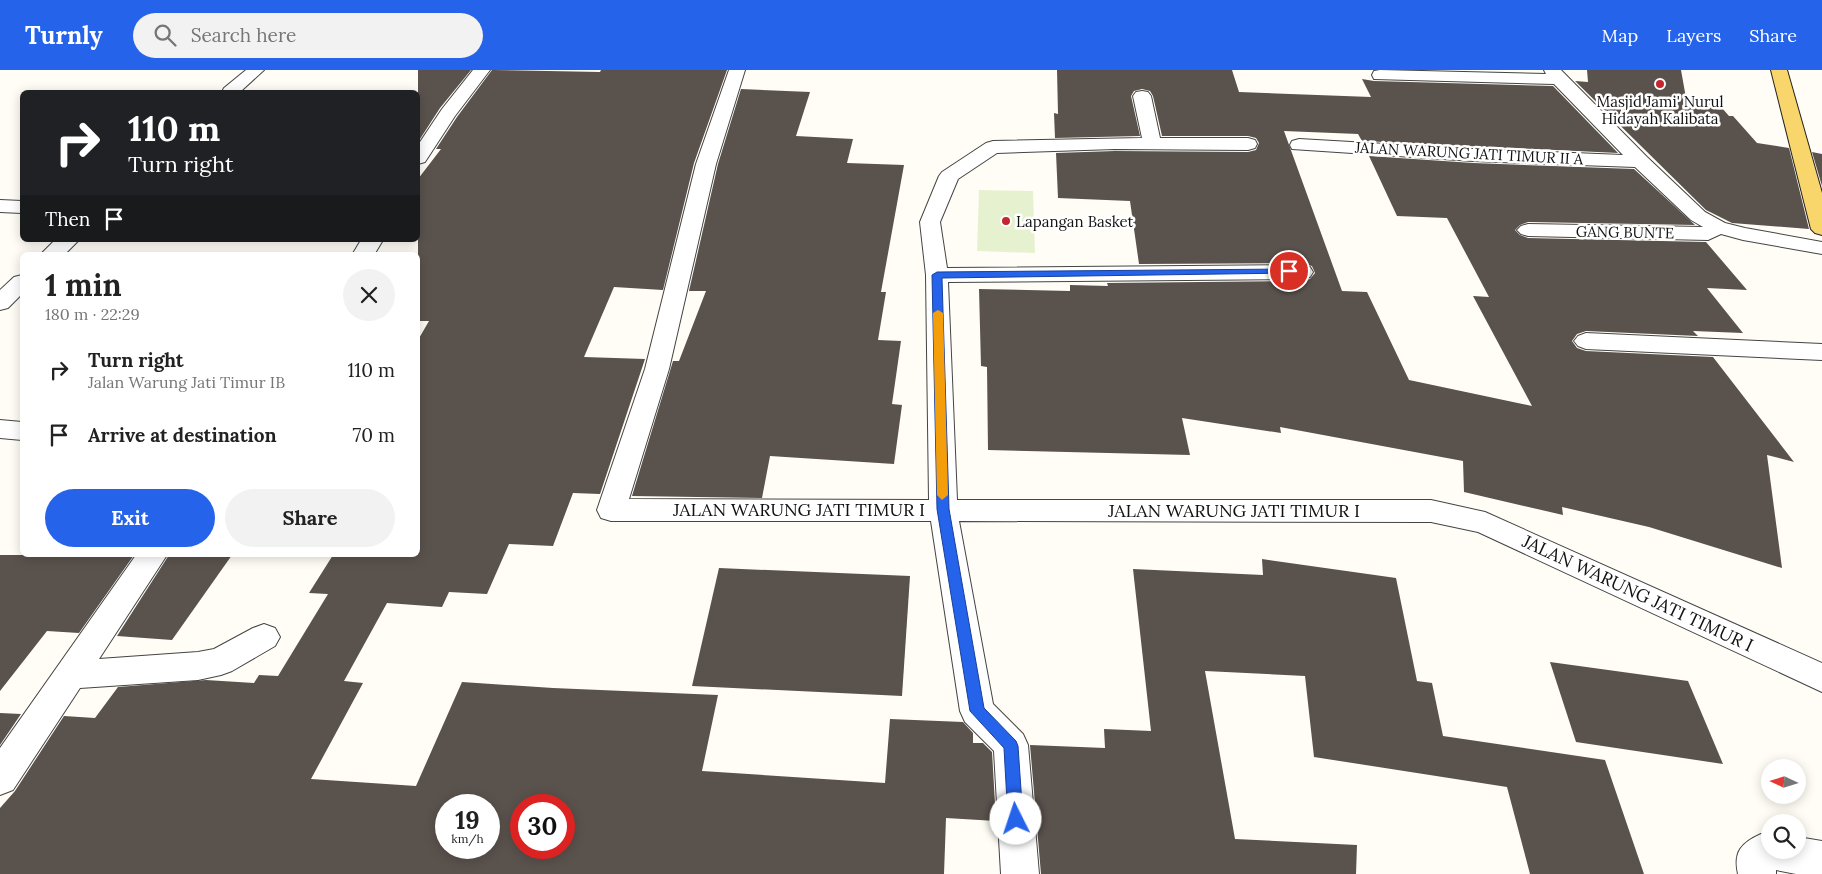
<!DOCTYPE html>
<meta charset="utf-8">
<style>
:root{--surface:#fff;--page:#f2f2f2;--text:#222;--muted:#767676;--accent:#2563eb}
body{margin:0;font-family:Lora,serif;background:var(--page);color:var(--text);height:100vh;display:flex;flex-direction:column;font-size:19px;white-space:nowrap}
*{box-sizing:border-box;margin:0}
p{font-size:16px;color:var(--muted)}
.icon{flex:none;width:28px;height:28px;fill:none;stroke:currentColor;stroke-width:2;stroke-linecap:round;stroke-linejoin:round}
.map{position:relative;flex:1;overflow:hidden}
.drawer{position:absolute;left:20px;top:182px;width:400px;height:305px;display:flex;flex-direction:column;background:var(--surface);border-radius:8px;box-shadow:0 2px 12px #0003}
.drawer>*{flex:none}
.guide{position:absolute;left:20px;top:20px;width:400px;height:152px;border-radius:8px;box-shadow:0 2px 12px #0003;background:#202124;color:#fff;overflow:hidden}
.needle{width:32px;rotate:274deg}
.fabs{position:absolute;left:1761px;top:689px;display:grid;gap:10px}
.fabs a{display:grid;place-items:center;width:45px;height:45px;border-radius:50%;background:var(--surface);box-shadow:0 2px 12px #0003;font-size:25px}
.speed{position:absolute;left:435px;top:724px;display:flex;gap:10px;font-size:25px;font-weight:700;text-align:center}
.speed>*{display:grid;place-content:center;width:65px;height:65px;border-radius:50%;background:var(--surface);box-shadow:0 2px 12px #0003;line-height:1}
.speed small{font-size:12px;font-weight:400}
.speed .limit{border:8px solid #d22;background:#fff;color:#111}
.pin{position:absolute;display:grid;place-items:center;width:42px;height:42px;color:#fff;margin:-21px;border:2px solid #fff;border-radius:50%;box-shadow:0 1px 5px #0007}
.me{position:absolute;width:55px;margin:-28px;rotate:356deg;stroke-linejoin:round;filter:drop-shadow(0 0 4px #0008)}
.turn{display:flex;align-items:center;gap:18px;height:105px;padding:0 25px;font-size:22px}
.turn .icon{width:65px;height:65px;stroke-width:2.5}
.turn b{display:block;font-size:35px;line-height:42px}
.then{display:flex;align-items:center;height:48px;padding:0 25px;background:#0003;gap:10px;font-size:19px}
.round{display:grid;place-items:center;flex:none;width:52px;height:52px;border-radius:26px;background:var(--page)}
.headline{display:flex;align-items:center;justify-content:space-between;height:85px;padding:0 25px}
h1{font-size:30px;font-weight:700;line-height:38px}
.primary-button{display:flex;gap:10px;margin-top:auto;padding:10px 25px}
.primary-button a{flex:1;height:58px;border-radius:30px;background:var(--accent);color:#fff;font-size:20px;font-weight:700;line-height:58px;text-align:center}
.primary-button a+a{background:var(--page);color:var(--text)}
ul{padding:0;list-style:none}
li{display:flex;align-items:center;gap:15px;height:65px;padding:0 25px}
li div{flex:1}
li b{display:block;font-size:19px}
li em{font-style:normal}
header{display:flex;align-items:center;gap:30px;box-sizing:border-box;height:70px;padding:0 25px;background:var(--accent);color:#fff}
header strong{font-size:24px}
nav{display:flex;gap:28px;margin-inline-start:auto;font-size:18px}
.search{width:350px;height:45px;background:var(--page);display:flex;align-items:center;gap:12px;box-sizing:border-box;padding:0 18px;border-radius:28px;color:var(--muted);font-size:19px}
.map>svg:first-child{display:block}
.pitch{fill:#e6f2cf}
.building{fill:#5a524d;fill-rule:evenodd}
.lines{fill:none;stroke-linecap:round;stroke-linejoin:round}
.minor-casing{stroke:#444;stroke-width:2}
.major-casing{stroke:#222;stroke-width:2}
.minor{fill:#fff;fill-rule:evenodd}
.major{fill:#f9d66b;fill-rule:evenodd}
.route{fill:#2563eb;stroke:#184099}
.slow{fill:#f59e0b}
.poi-dot{fill:#c4262e;stroke:#fff;stroke-width:2}
.labels{text-anchor:middle;dominant-baseline:central;stroke-width:5;stroke-linejoin:round;paint-order:stroke}
.far-poi-label{font-size:15px;fill:#111;stroke:#fff}
.far-street-label{font-size:15px;fill:#111;stroke:#fff}
.street-label{font-size:18px;fill:#111;stroke:#fff}
</style>
<header>
<strong>Turnly</strong>
<div class="search"><svg class="icon" aria-label="search" viewBox="0 0 24 24"><circle cx="10" cy="10" r="6"/><path d="M15 15l6 6"/></svg>Search here</div>
<nav><a>Map</a><a>Layers</a><a>Share</a></nav>
</header>
<div class="map">
<svg width="1822" height="804" viewBox="0 0 1822 804">
<rect width="100%" height="100%" fill="#fffdf5"/>
<polygon class="pitch" points="979,120 1033,121 1035,183 977,181"/>
<g class="building">
<polygon points="418,0 471,0 440,38 418,72"/>
<path d="M492,0L600,2L601,0H727L694,93L663,220L614,217L584,287L645,289L600,424L573,423L553,476L509,474L487,524L449,522L442,537L387,533L344,611L363,613L311,709L416,716L462,612L553,618L718,625L702,701L885,713L890,649L963,652L973,663V673H983L992,682L996,751L946,748L944,804H0V738L15,721L64,646L95,648L118,617L206,610L254,613L259,605L278,606L328,524L309,523L333,485H418V270L429,251H418V109L441,79H436L457,47ZM446,735H489V778H446ZM521,735H564V778H521Z"/>
<polygon points="1057,0 1232,0 1239,22 1371,27 1362,9 1374,11 1553,16 1618,83 1362,71 1358,64 1284,61 1342,221 1367,222 1409,310 1532,336 1473,226 1489,227 1447,148 1397,146 1369,86 1473,93 1634,99 1695,155 1528,152 1520,155 1515,160 1520,165 1528,168 1706,172 1747,220 1707,218 1743,263 1693,261 1698,266 1586,261 1577,264 1572,271 1577,278 1586,281 1713,287 1794,392 1767,385 1782,498 1649,457 1562,437 1563,445 1464,422 1463,391 1280,357 1281,363 1182,348 1190,385 988,380 987,297 981,296 979,219 1070,221 1070,215 1108,216 1107,213 1302,211 1310,209 1315,203 1312,196 1302,193 1139,194 1130,131 1058,128 1056,83 1115,81 1248,82 1256,80 1259,73 1256,68 1248,66 1162,66 1153,26 1150,21 1142,19 1134,21 1131,26 1140,66 1055,68 1054,43 1058,44"/>
<polygon points="1587,0 1681,0 1686,28 1715,30 1729,46 1733,46 1757,73 1789,78 1809,159 1732,153 1706,140 1575,11 1588,12"/>
<polygon points="741,19 810,22 796,66 853,69 847,93 904,95 881,222 886,222 878,270 901,271 892,334 902,335 894,394 770,386 762,428 632,426 673,291 679,291 706,221 689,221 718,94"/>
<polygon points="1812,82 1822,84 1822,116"/>
<polygon points="0,485 134,485 79,563 47,561 0,621"/>
<polygon points="169,485 232,485 172,570 117,566"/>
<polygon points="1262,489 1396,508 1417,611 1432,613 1443,666 1605,690 1644,804 1530,804 1507,717 1314,687 1305,606 1205,601 1235,769 1357,775 1356,804 1041,804 1030,675 1105,678 1104,659 1151,661 1133,499 1263,505"/>
<polygon points="719,498 910,506 902,626 692,616"/>
<polygon points="1550,592 1688,611 1723,694 1576,672"/>
<polygon points="0,643 21,644 0,675"/>
</g>
<g class="lines">
<defs>
<g id="minor">
<polygon points="246,0 264,0 240,22 222,22 224,18"/>
<polygon points="473,0 490,0 455,46 425,92 418,94 418,75 442,39"/>
<polygon points="729,0 745,0 716,94 669,299 629,429 929,430 926,205 920,152 939,106 942,102 986,73 993,71 1142,68 1133,26 1136,22 1142,21 1148,22 1151,26 1160,68 1248,68 1255,70 1257,74 1255,78 1248,80 1115,79 997,83 958,109 940,152 947,198 1302,195 1310,197 1313,202 1310,207 1302,209 948,212 957,430 1431,430 1485,442 1822,593 1822,622 1478,462 1431,452 959,451 993,634 1023,664 1028,675 1039,804 1001,804 994,681 965,652 960,641 931,451 611,451 601,448 597,440 645,299 696,94"/>
<polygon points="1380,0 1546,4 1544,0 1561,0 1647,87 1705,142 1725,153 1745,158 1822,172 1822,184 1743,170 1721,164 1708,170 1528,166 1521,164 1517,160 1521,156 1528,154 1703,157 1691,150 1635,97 1473,91 1292,79 1290,75 1292,71 1299,69 1473,79 1623,85 1554,14 1374,9 1372,5 1374,1"/>
<polygon points="0,130 22,131 22,143 0,142"/>
<polygon points="55,170 79,170 64,185 40,185"/>
<polygon points="361,170 383,170 374,185 352,185"/>
<polygon points="22,205 22,224 8,238 0,240 0,220 14,207"/>
<polygon points="1586,263 1822,274 1822,290 1586,279 1578,276 1574,271 1578,266"/>
<polygon points="0,350 22,352 22,370 0,368"/>
<polygon points="136,485 167,485 99,589 198,582 214,579 253,558 264,554 275,558 280,567 275,576 232,601 221,605 198,610 80,618 13,720 0,725 0,678"/>
<path d="M1761,764H1770V780H1798V767L1822,771V804H1796L1776,800V804H1738C1733,782 1741,773 1761,764Z"/>
</g>
<polygon id="major" points="1771,0 1787,0 1822,123 1822,165 1815,163 1811,159"/>
</defs>
<use href="#minor" class="minor-casing"/>
<use href="#major" class="major-casing"/>
<use href="#minor" class="minor"/>
<use href="#major" class="major"/>
</g>
<polygon class="route" points="1289,199 1292,199 1292,203 942,208 949,439 984,638 1016,671 1018,676 1023,749 1021,754 1016,756 1011,754 1008,749 1004,678 970,641 937,439 932,205 937,202"/>
<polygon class="slow" points="938,240 943,243 948,425 942,430 937,425 933,243"/>
<g class="poi-dot">
<circle cx="1660" cy="14" r="5"/>
<circle cx="1006" cy="151" r="5"/>
</g>
<g class="labels">
<g class="far-poi-label">
<text x="1660" y="31">Masjid Jami' Nurul<tspan x="1660" dy="17">Hidayah Kalibata</tspan></text>
<text x="1016" y="151" text-anchor="start">Lapangan Basket</text>
</g>
<g class="far-street-label">
<text transform="translate(1469 83) rotate(3)">JALAN WARUNG JATI TIMUR II A</text>
<text transform="translate(1625 162) rotate(1)">GANG BUNTE</text>
</g>
<g class="street-label">
<text x="799" y="439">JALAN WARUNG JATI TIMUR I</text>
<text x="1234" y="440">JALAN WARUNG JATI TIMUR I</text>
<text transform="translate(1638 523) rotate(25)">JALAN WARUNG JATI TIMUR I</text>
</g>
</g>
</svg>
<div class="fabs">
<a><svg class="needle" viewBox="-14 -14 28 28"><path d="M0-13l5 13h-10z" fill="#e53935"/><path d="M0 13l5-13h-10z" fill="#767676"/></svg></a>
<a><svg class="icon" aria-label="search" viewBox="0 0 24 24"><circle cx="10" cy="10" r="6"/><path d="M15 15l6 6"/></svg></a>
</div>
<div class="speed"><div>19<small>km/h</small></div><div class="limit">30</div></div>
<div class="pin" style="left:1289px;top:201px;background:#d93025"><svg class="icon" aria-label="arrive" viewBox="0 0 24 24"><path d="M6 21V4h12l-3 4 3 4H6"/></svg></div>
<svg class="me" style="left:1016px;top:749px" viewBox="-20 -20 40 40"><circle r="19" fill="#fff"/><path d="M0-13L10 11 0 6-10 11z" fill="#2563eb"/></svg>
<div class="guide">
<div class="turn"><svg class="icon" aria-label="right" viewBox="0 0 24 24"><path d="M7 20v-9h11M14 6l5 5-5 5"/></svg><div><b>110 m</b>Turn right</div></div>
<div class="then">Then<svg class="icon" aria-label="arrive" viewBox="0 0 24 24"><path d="M6 21V4h12l-3 4 3 4H6"/></svg></div>
</div>
<section class="drawer">
<div class="headline"><div><h1>1 min</h1><p>180 m · 22:29</p></div><a class="round"><svg class="icon" aria-label="close" viewBox="0 0 24 24"><path d="M6 6l12 12M18 6L6 18"/></svg></a></div>
<ul>
<li><svg class="icon" aria-label="right" viewBox="0 0 24 24"><path d="M7 20v-9h11M14 6l5 5-5 5"/></svg><div><b>Turn right</b><p>Jalan Warung Jati Timur IB</p></div><em>110 m</em></li>
<li><svg class="icon" aria-label="arrive" viewBox="0 0 24 24"><path d="M6 21V4h12l-3 4 3 4H6"/></svg><div><b>Arrive at destination</b></div><em>70 m</em></li>
</ul>
<div class="primary-button"><a>Exit</a><a>Share</a></div>
</section>
</div>
